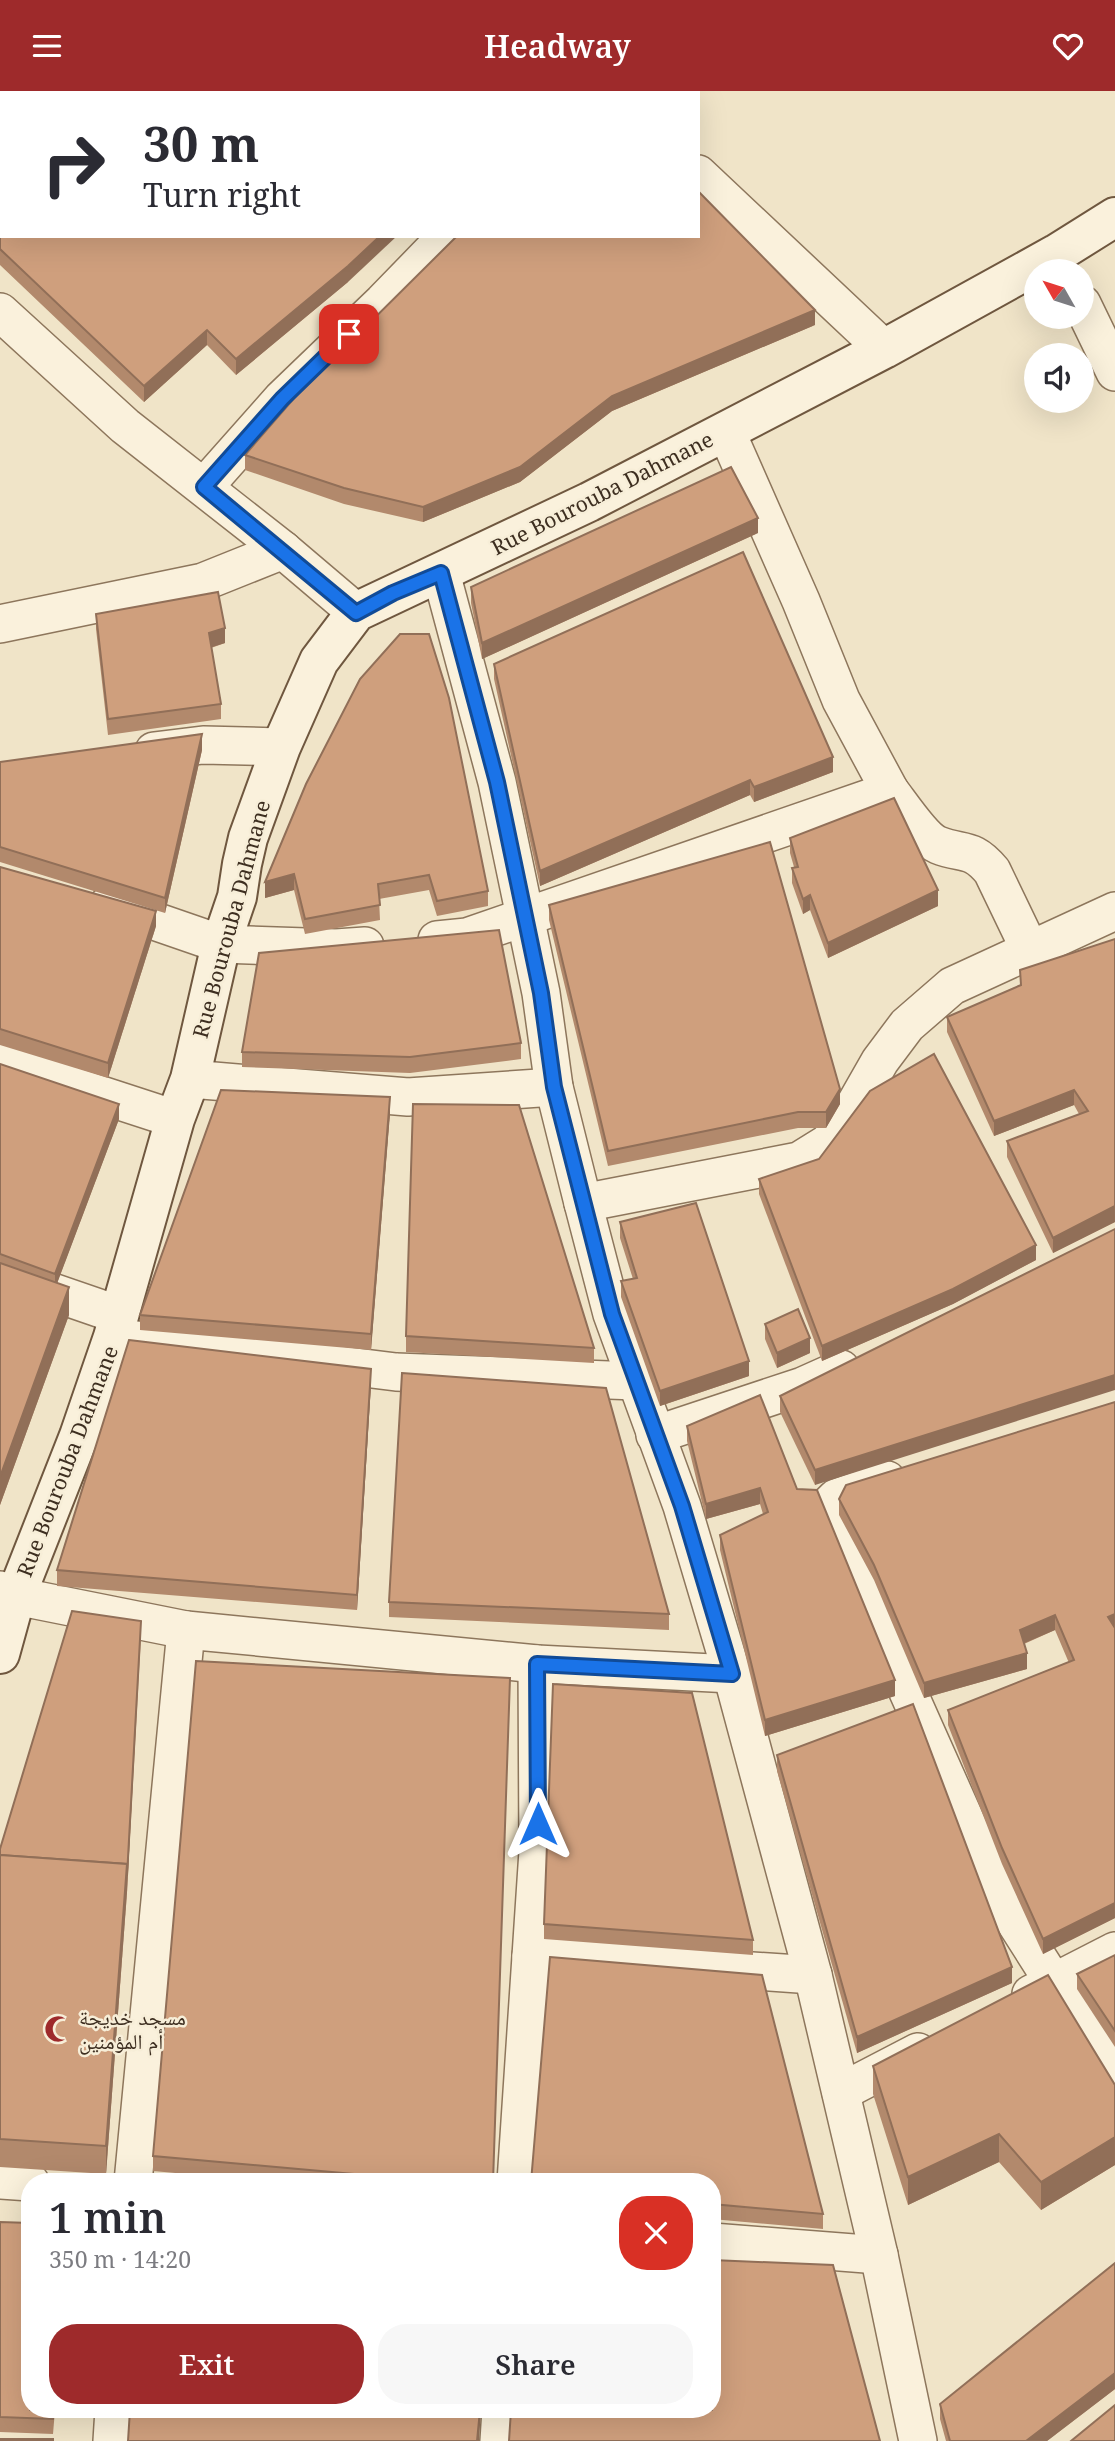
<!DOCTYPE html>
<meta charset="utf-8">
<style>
:root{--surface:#fff;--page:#f7f7f7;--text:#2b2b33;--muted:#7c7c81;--accent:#9e2a2b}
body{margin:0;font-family:"Noto Serif","Noto Naskh Arabic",serif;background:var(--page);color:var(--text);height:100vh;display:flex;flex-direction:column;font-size:26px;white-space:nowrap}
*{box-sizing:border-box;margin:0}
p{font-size:23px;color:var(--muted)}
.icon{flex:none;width:38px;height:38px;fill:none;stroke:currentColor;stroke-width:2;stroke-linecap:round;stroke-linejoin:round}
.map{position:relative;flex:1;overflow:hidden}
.sheet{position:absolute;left:21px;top:2082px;width:700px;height:245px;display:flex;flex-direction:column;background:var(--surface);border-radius:28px;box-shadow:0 7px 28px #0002}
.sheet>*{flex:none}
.top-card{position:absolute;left:0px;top:0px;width:700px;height:147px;box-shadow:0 7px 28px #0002;background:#fff;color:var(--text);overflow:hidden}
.needle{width:46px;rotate:309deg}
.fabs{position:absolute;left:1024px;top:168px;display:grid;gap:14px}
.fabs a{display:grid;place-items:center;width:70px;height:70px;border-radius:50%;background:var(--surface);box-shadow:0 7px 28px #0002;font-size:35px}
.pin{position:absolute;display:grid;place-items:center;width:60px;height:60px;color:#fff;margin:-30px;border-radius:14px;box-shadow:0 4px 10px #0006}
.me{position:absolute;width:77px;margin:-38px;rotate:0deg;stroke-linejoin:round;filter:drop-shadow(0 0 5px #0008)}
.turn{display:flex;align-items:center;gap:24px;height:147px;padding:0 28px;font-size:32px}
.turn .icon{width:91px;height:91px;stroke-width:2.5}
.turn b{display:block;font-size:49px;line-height:60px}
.round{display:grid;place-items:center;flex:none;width:74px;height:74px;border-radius:28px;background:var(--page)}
.overview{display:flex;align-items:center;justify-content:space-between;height:119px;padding:0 28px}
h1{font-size:42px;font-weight:600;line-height:52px}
.primary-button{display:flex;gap:14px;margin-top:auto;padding:14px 28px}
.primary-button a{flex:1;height:80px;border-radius:28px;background:var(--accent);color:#fff;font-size:28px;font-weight:600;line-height:80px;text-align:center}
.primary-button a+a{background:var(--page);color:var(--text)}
header{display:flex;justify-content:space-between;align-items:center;height:91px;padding:0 28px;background:var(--accent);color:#fff;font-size:32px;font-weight:600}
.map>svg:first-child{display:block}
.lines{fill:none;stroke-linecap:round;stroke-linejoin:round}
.street-casing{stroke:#8d765c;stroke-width:40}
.secondary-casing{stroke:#6f573f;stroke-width:42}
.street{stroke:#faf1dc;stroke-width:37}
.secondary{stroke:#faf1dc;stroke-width:38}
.wall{fill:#b2896c}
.shaded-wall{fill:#916f58}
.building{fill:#cf9f7d;stroke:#916f58;stroke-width:2}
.route-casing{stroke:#114b97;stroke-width:18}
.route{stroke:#1a73e8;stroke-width:12}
.labels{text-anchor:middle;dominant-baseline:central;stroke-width:5;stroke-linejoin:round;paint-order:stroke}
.street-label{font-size:21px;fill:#3d2e20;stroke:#f7eed8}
.poi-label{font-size:21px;fill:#3d2e20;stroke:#f7eed8;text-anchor:start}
</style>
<header><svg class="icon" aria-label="menu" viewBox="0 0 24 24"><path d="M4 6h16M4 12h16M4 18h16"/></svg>Headway<svg class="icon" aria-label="heart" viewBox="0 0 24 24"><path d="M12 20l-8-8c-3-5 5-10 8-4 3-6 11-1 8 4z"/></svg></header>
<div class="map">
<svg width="1115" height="2350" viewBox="0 0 1115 2350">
<rect width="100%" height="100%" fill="#f0e4c8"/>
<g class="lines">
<defs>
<g id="street">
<polyline points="30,0 32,2"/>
<polyline points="391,0 392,2"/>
<polyline points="516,0 516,2"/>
<polyline points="609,0 611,2"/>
<polyline points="698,83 884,258"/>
<polyline points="1082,213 1115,281"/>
<polyline points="0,221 125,335 283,459 356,521"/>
<polyline points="204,396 282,308 383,211 447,145"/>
<polyline points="441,482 497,691 541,902 554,996 583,1112 612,1223 682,1415 732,1583 813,1884 879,2164 918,2350"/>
<polyline points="0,533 203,491 283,459"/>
<polyline points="154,660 203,654 281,656"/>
<path d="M890,700C901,714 923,748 938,754C963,764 971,755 992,780L1030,859"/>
<polyline points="108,814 221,853 336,857 365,855"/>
<polyline points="437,849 467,846 890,700 841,609 801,510 726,340"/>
<polyline points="0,971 175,1028"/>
<polyline points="190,988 408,1006 554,996"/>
<polyline points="583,1112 799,1070 828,1052 844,1033 880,970 907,934 952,895 1115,820"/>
<polyline points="0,1183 119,1224"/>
<polyline points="113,1246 396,1281 636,1290"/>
<polyline points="655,1344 803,1295 841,1278"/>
<polyline points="887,1389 836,1407 830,1413 829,1418 843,1455 1000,1807 1115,1988"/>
<polyline points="0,1499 16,1505 186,1539"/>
<polyline points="531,1865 813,1884"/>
<polyline points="1031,1903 1115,1860"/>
<polyline points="841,2001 918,1961"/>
<polyline points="0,2089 30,2091"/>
<polyline points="133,2091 186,1539 537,1573 732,1583"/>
<polyline points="516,2091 538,1760 537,1573"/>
<polyline points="712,2151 879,2164"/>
<polyline points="112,2350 114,2319"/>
<polyline points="499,2350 501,2319"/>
</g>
<polyline id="secondary" points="0,1563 16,1505 79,1345 113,1246 175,1028 190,988 221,853 237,806 242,773 248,747 281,656 319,570 356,521 589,411 884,258 1056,163 1115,126"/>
</defs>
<use href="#street" class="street-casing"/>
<use href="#secondary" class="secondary-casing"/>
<use href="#street" class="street"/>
<use href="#secondary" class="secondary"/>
</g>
<g class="wall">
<polygon points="0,0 2,145 348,191 236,284 207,254 144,311 0,174"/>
<polygon points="51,0 113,0 109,2 53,2"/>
<polygon points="815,234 612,320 520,391 423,431 344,413 245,379 245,364"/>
<polygon points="758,442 482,568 471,512 471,496"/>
<polygon points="96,523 225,552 211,557 221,613 221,628 108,644 96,538"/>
<polygon points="494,573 833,681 754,711 750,704 540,795 494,588"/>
<polygon points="202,659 165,822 0,771 0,671"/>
<polygon points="306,693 488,800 488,815 437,825 429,799 379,808 380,829 305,843 294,799 265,807"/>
<polygon points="790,747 938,815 828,867 810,819 803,823 792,792 792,777 794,776 790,762"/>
<polygon points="0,776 156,835 108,987 0,954"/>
<polygon points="549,814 840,1013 826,1037 798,1037 608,1075 549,829"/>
<polygon points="1115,848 1115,1131 1053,1162 1007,1066 1007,1050 1079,1023 1074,1014 994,1045 947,941 947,926 1020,894 1020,879"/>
<polygon points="521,952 521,968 410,982 242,976 242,961"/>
<polygon points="0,973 119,1028 57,1192 69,1224 0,1414"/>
<polygon points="390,1022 371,1259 140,1239 140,1224"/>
<polygon points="819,1068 1036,1169 953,1213 822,1270 759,1103 759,1088"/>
<polygon points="620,1131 749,1285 660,1315 621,1206 621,1190 633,1188 620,1147"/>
<polygon points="1115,1138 815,1394 780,1321 780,1305"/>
<polygon points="765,1233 810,1262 777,1277 765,1248"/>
<polygon points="406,1245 594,1257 594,1272 406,1261"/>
<polygon points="371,1293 357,1519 57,1495 57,1479"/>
<polygon points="1115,1311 1115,1827 1043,1863 1002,1773 948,1634 948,1619 1069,1572 1055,1539 1024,1553 1027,1578 924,1607 874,1489 839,1424 839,1408"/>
<polygon points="687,1335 797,1398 895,1605 765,1645 720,1459 720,1444 763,1423 760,1413 706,1428 687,1350"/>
<polygon points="389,1511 669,1523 669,1539 389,1526"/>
<polygon points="141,1545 127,1801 106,2083 0,2076 0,1758"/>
<polygon points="777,1664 1012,1892 857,1962 777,1680"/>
<polygon points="544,1833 753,1849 753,1864 544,1848"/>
<polygon points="1115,1864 1115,1956 1077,1898 1077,1883"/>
<polygon points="873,1975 1115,1994 1115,2074 1041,2119 999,2071 908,2114 873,2003"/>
<polygon points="153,2065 493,2091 275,2091 153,2080"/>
<polygon points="712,2091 823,2123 823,2138 712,2128"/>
<polygon points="0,2131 55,2319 53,2343 0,2341"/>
<polygon points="1115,2298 1047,2350 946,2350 940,2328 940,2313"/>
</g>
<g class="shaded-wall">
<polygon points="78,0 113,0 109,2 74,2"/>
<polygon points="539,0 555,0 553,2 537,2"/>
<polygon points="380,145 397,145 348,191 236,284 236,268"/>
<polygon points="815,219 815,234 612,320 520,391 423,431 423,416 612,305"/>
<polygon points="207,239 207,254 144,311 144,295"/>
<polygon points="758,427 758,442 482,568 482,552"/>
<polygon points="225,537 225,552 209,557 209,542"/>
<polygon points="202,643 202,659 165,822 165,807"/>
<polygon points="833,666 833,681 754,711 754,696"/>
<polygon points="750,689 750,704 540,795 540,780"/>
<polygon points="294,783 294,799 265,807 265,791"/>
<polygon points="938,799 938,815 828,867 828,852"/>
<polygon points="810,804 810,819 803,823 803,808"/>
<polygon points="156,820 156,835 108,987 108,972"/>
<polygon points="840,998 840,1013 826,1037 826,1021"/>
<polygon points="1074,999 1074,1014 994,1045 994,1030"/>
<polygon points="390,1006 390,1022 371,1259 371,1243"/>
<polygon points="119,1013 119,1028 55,1198 55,1183"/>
<polygon points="1115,1115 1115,1131 1053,1162 1053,1147"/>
<polygon points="1036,1154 1036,1169 953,1213 822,1270 822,1255"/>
<polygon points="69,1196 69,1224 0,1414 0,1386"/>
<polygon points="810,1247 810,1262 777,1277 777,1262"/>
<polygon points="749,1270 749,1285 660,1315 660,1300"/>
<polygon points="371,1278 371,1293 357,1519 357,1504"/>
<polygon points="1115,1284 1115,1299 815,1394 815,1379"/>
<polygon points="760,1397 760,1413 706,1428 706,1413"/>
<polygon points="1115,1523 1115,1538 1108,1526"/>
<polygon points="1055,1524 1055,1539 1020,1554 1020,1539"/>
<polygon points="141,1530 127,1801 106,2083 106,2055"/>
<polygon points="1027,1562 1027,1578 924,1607 924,1592"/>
<polygon points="895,1589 895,1605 765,1645 765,1629"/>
<polygon points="1115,1812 1115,1827 1043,1863 1043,1848"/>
<polygon points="1012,1876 1012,1892 857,1962 857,1946"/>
<polygon points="999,2043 999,2071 908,2114 908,2086"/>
<polygon points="1115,2046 1115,2074 1041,2119 1041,2091"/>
<polygon points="1115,2282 1115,2298 1047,2350 1026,2350"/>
<polygon points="480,2319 481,2319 479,2350 477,2350"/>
</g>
<g class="building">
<polygon points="0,0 13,0 15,2 2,2 2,145 380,145 348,175 236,268 207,239 144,295 0,158"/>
<polygon points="196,0 361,0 362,2 192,2"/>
<polygon points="412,0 507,0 508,2 413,2"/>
<polygon points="698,100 815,219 612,305 520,376 423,416 344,397 245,364 296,305 457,145 698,145"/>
<polygon points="731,376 758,427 482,552 471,496"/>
<polygon points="743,461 833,666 754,696 750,689 540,780 494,573"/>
<polygon points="218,501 225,537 209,542 221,613 108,628 96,523"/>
<polygon points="400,543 429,543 449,607 488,800 437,810 429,784 378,793 380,814 305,828 294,783 265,791 306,693 360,588"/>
<polygon points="202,643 165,807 0,756 0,671"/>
<polygon points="894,707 938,799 828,852 810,804 803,808 792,777 798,776 790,747"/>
<polygon points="770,751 840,998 826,1021 798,1021 608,1060 549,814"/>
<polygon points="0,776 156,820 108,972 0,938"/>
<polygon points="499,839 521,952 410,966 242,961 259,862"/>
<polygon points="1115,848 1115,1115 1053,1147 1007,1050 1088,1020 1074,999 994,1030 947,926 1021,894 1020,879"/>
<polygon points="934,963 1036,1154 953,1198 822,1255 759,1088 819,1068 870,1000"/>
<polygon points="0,973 119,1013 55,1183 0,1163"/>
<polygon points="221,999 390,1006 371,1243 140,1224"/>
<polygon points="413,1013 519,1014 594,1257 406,1245"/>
<polygon points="696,1112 749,1270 660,1300 621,1190 637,1187 620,1131"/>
<polygon points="1115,1138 1115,1284 815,1379 780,1305"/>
<polygon points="0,1172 69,1196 0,1386"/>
<polygon points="798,1218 810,1247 777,1262 765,1233"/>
<polygon points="129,1249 371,1278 357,1504 57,1479"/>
<polygon points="402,1282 606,1297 669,1523 389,1511"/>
<polygon points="760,1304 797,1398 817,1399 895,1589 765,1629 720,1444 768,1421 760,1397 706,1413 687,1335"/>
<polygon points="1115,1311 1115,1523 1108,1526 1115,1537 1115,1812 1043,1848 1002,1757 948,1619 1074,1569 1055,1524 1020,1539 1027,1562 924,1592 874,1474 839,1408 846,1394"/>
<polygon points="72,1520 141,1530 127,1785 127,1773 0,1764 0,1758"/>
<polygon points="196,1570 510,1587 493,2091 443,2091 153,2065"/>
<polygon points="553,1593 692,1602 753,1849 544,1833"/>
<polygon points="913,1613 1012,1876 857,1946 777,1664"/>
<polygon points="0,1764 127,1773 106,2055 0,2048"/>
<polygon points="1115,1864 1115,1940 1077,1883"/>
<polygon points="550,1866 762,1884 823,2123 712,2113 712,2091 531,2091"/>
<polygon points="1048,1884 1115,1994 1115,2046 1041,2091 999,2043 908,2086 873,1975"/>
<polygon points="0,2131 30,2132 30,2319 54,2319 53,2328 0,2326"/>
<polygon points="712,2169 833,2174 880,2350 509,2350 511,2319 712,2319"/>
<polygon points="1115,2172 1115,2282 1026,2350 950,2350 940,2313"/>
<polygon points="1115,2314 1115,2350 1071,2350"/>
<polygon points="130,2319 480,2319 477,2350 128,2350"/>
<rect x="0" y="2348" width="53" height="2"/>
</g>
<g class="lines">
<defs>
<polyline id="route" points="349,243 282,308 204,396 356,522 393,502 441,482 497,691 541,902 554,996 612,1223 682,1415 732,1583 537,1573 538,1733"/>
</defs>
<use href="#route" class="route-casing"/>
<use href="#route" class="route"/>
</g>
<defs>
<symbol id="mosque-bare" viewBox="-9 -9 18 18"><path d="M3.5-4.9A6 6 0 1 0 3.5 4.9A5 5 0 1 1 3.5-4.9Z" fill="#9e2a2b" stroke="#f7eed8" stroke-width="2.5" paint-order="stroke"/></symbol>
</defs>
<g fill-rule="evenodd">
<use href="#mosque-bare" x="39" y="1919" width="38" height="38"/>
</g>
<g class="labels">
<g class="street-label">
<text transform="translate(602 402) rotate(-27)">Rue Bourouba Dahmane</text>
<text transform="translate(231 828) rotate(-75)">Rue Bourouba Dahmane</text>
<text transform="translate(67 1370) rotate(-69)">Rue Bourouba Dahmane</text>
</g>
<g class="poi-label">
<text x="79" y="1926">مسجد خديجة<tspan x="79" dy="24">أم المؤمنين</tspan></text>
</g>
</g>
</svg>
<div class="fabs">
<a><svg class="needle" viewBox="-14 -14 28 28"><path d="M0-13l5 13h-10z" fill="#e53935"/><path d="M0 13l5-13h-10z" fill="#7c7c81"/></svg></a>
<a><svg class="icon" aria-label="sound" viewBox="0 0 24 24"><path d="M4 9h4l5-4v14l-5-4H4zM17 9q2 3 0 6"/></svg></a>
</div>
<div class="pin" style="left:349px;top:243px;background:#d93025"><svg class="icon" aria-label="arrive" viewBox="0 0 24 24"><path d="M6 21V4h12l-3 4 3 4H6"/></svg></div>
<svg class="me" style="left:538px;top:1733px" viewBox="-20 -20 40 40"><path d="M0-17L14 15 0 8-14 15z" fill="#1a73e8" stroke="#fff" stroke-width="4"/></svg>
<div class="top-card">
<div class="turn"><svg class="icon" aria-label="right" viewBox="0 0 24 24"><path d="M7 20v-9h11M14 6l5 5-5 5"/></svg><div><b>30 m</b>Turn right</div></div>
</div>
<section class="sheet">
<div class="overview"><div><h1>1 min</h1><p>350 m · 14:20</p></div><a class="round" style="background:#d93025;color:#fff"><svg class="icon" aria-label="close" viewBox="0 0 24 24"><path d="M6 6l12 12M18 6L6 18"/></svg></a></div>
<div class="primary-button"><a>Exit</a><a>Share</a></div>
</section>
</div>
